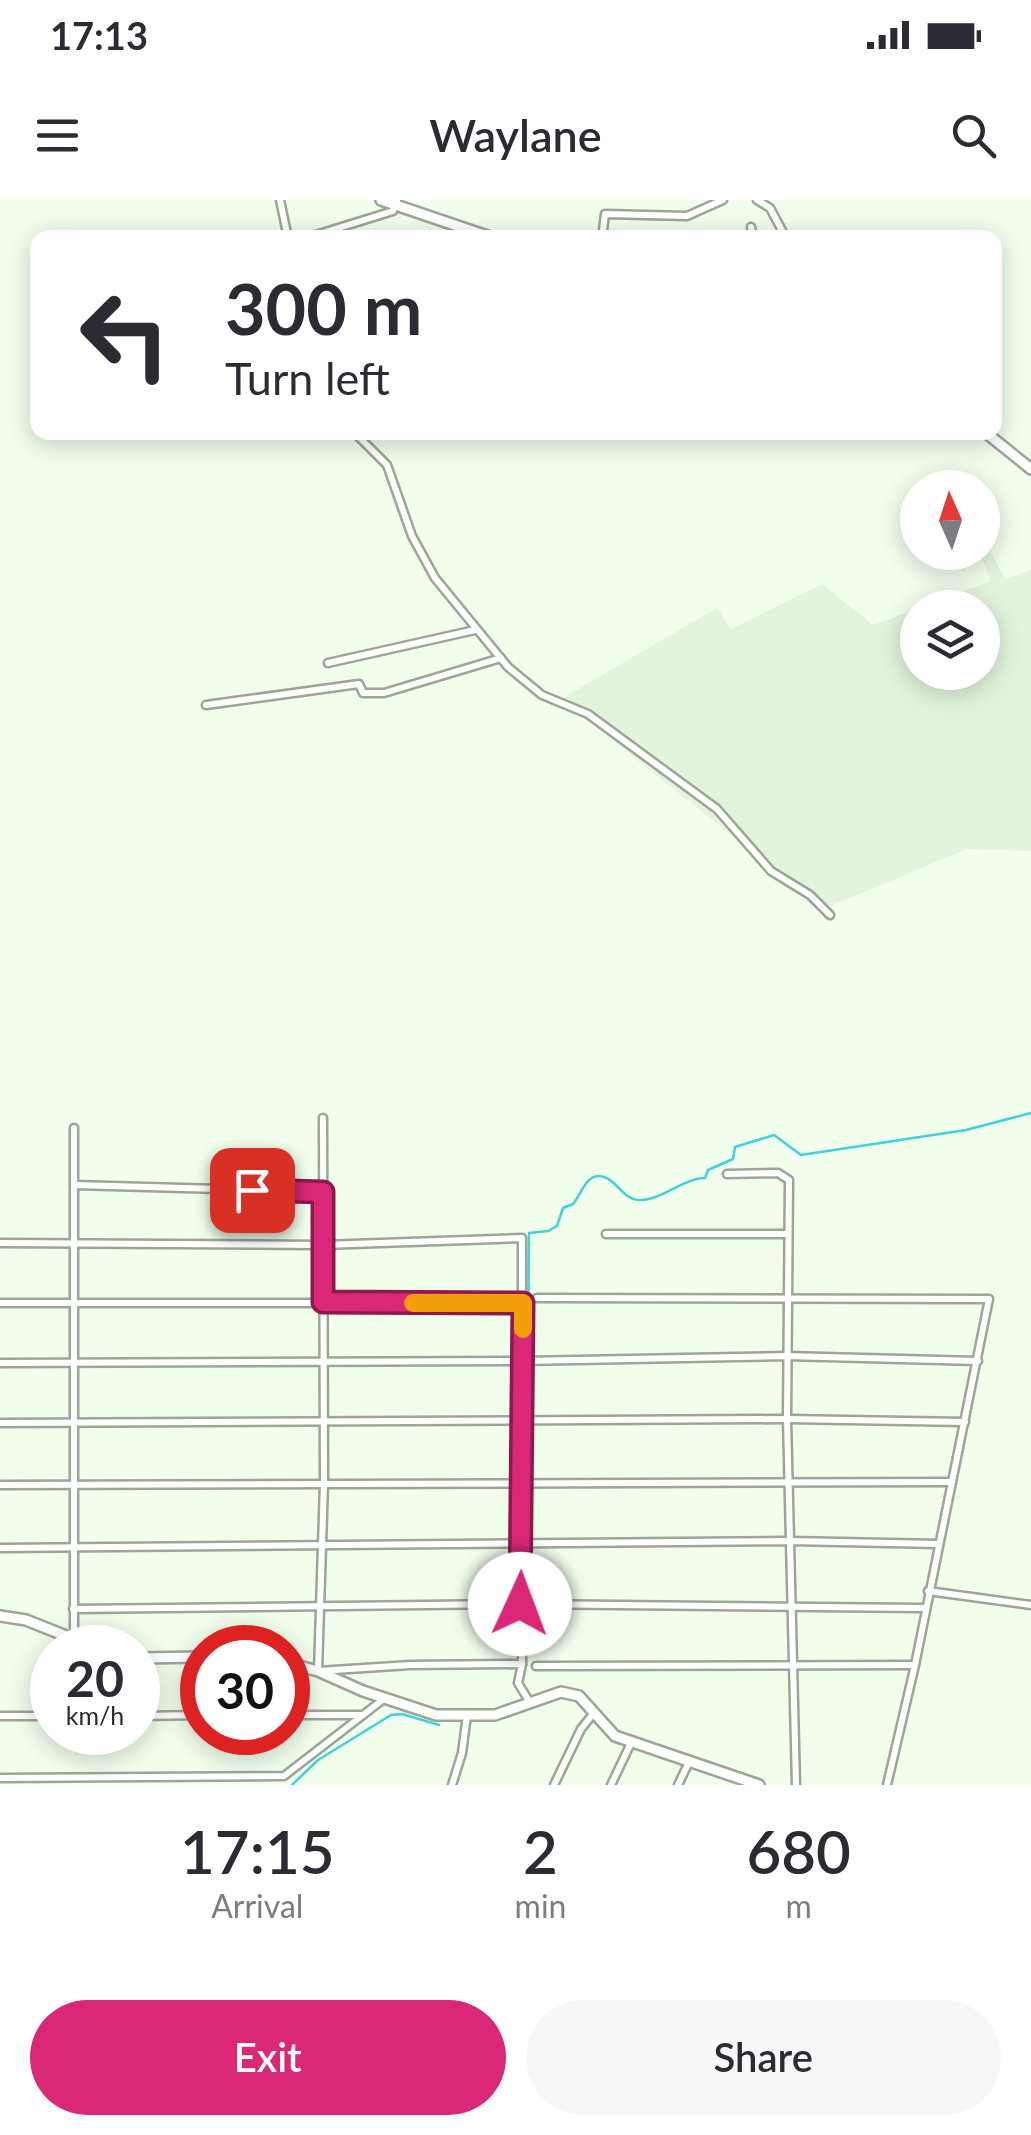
<!DOCTYPE html>
<style>
:root{--surface:#fff;--page:#f7f7f7;--text:#2b2b33;--muted:#7c7c81;--accent:#db2777}
body{margin:0;font-family:Lato,sans-serif;background:var(--page);color:var(--text);height:100vh;display:flex;flex-direction:column;font-size:38px;white-space:nowrap}
*{box-sizing:border-box;margin:0}
p{font-size:32px;color:var(--muted)}
.icon{flex:none;width:55px;height:55px;fill:none;stroke:currentColor;stroke-width:2;stroke-linecap:round;stroke-linejoin:round}
.map{position:relative;height:1585px;overflow:hidden}
.details{display:flex;flex-direction:column;background:var(--surface);flex:1}
.details>*{flex:none}
.hud{position:absolute;left:30px;top:30px;width:972px;height:210px;border-radius:20px;box-shadow:0 5px 25px #0003;background:#fff;color:var(--text);overflow:hidden}
.needle{width:65px;rotate:357deg}
.controls{position:absolute;left:900px;top:270px;display:grid;gap:20px}
.controls a{display:grid;place-items:center;width:100px;height:100px;border-radius:50%;background:var(--surface);box-shadow:0 5px 25px #0003;font-size:50px}
.speed{position:absolute;left:30px;top:1425px;display:flex;gap:20px;font-size:50px;font-weight:700;text-align:center}
.speed>*{display:grid;place-content:center;width:130px;height:130px;border-radius:50%;background:var(--surface);box-shadow:0 5px 25px #0003;line-height:1}
.speed small{font-size:25px;font-weight:400}
.speed .limit{border:15px solid #d22;background:#fff;color:#111}
.pin{position:absolute;display:grid;place-items:center;width:85px;height:85px;color:#fff;margin:-42px;border-radius:20px;box-shadow:0 5px 15px #0006}
.me{position:absolute;width:110px;margin:-55px;rotate:2deg;stroke-linejoin:round;filter:drop-shadow(0 0 8px #0008)}
.turn{display:flex;align-items:center;gap:35px;height:210px;padding:0 30px;font-size:45px}
.turn .icon{width:130px;height:130px;stroke-width:2.5}
.turn b{display:block;font-size:70px;line-height:85px}
.eta{display:flex;justify-content:space-evenly;align-items:center;height:170px;text-align:center}
.eta b{font-size:60px;font-weight:600;line-height:70px}
.cta{display:flex;gap:20px;margin-top:auto;padding:20px 30px}
.cta a{flex:1;height:115px;border-radius:60px;background:var(--accent);color:#fff;font-size:40px;font-weight:600;line-height:115px;text-align:center}
.cta a+a{background:var(--page);color:var(--text)}
.status{display:flex;justify-content:space-between;align-items:center;height:70px;padding:0 50px;background:var(--surface);direction:ltr}
.status svg{height:28px;fill:currentColor}
header{display:flex;justify-content:space-between;align-items:center;height:130px;padding:0 30px;background:var(--surface);font-size:45px;font-weight:600}
.map>svg:first-child{display:block}
.built{fill:#e2f4dc}
.lines{fill:none;stroke-linecap:round;stroke-linejoin:round}
.stream{stroke:#41d2da;stroke-width:2.5}
.street-casing{stroke:#9ba796;stroke-width:11}
.secondary-casing{stroke:#9ba796;stroke-width:14}
.street{stroke:#fff;stroke-width:6}
.secondary{stroke:#fff;stroke-width:9}
.route-casing{stroke:#8e194d;stroke-width:25}
.route{stroke:#db2777;stroke-width:18}
.slow{stroke:#f59e0b;stroke-width:18}
</style>
<div class="status"><b>17:13</b><svg viewBox="0 0 49 12"><path d="M0 12V9h3v3zM5 12V6h3v6zM10 12V3h3v9zM15 12V0h3v12zM26 1h20v11H26zM47 4h2v5h-2z"/></svg></div>
<header><svg class="icon" aria-label="menu" viewBox="0 0 24 24"><path d="M4 6h16M4 12h16M4 18h16"/></svg>Waylane<svg class="icon" aria-label="search" viewBox="0 0 24 24"><circle cx="10" cy="10" r="6"/><path d="M15 15l6 6"/></svg></header>
<div class="map">
<svg width="1031" height="1585" viewBox="0 0 1031 1585">
<rect width="100%" height="100%" fill="#f1feec"/>
<polygon class="built" points="988,347 1005,379 1031,370 1031,651 967,649 821,710 809,697 561,499 717,408 731,429 822,384 873,425 917,409 918,472 982,472 982,408 921,407 991,381 980,353"/>
<g class="lines">
<g class="stream">
<path d="M528,1154L529,1033L548,1031L557,1026L563,1008L573,1004C581,995 585,977 598,976C614,975 622,999 638,1000C662,1001 683,978 705,978L708,970L733,959L735,947L774,935L801,955L966,930L1031,913"/>
<polyline points="450,1509 463,1511"/>
<polyline points="292,1585 318,1560 391,1515 402,1514 439,1525"/>
</g>
<defs>
<g id="street">
<polyline points="280,0 288,38"/>
<polyline points="757,0 770,8 786,38"/>
<polyline points="751,27 753,38"/>
<polyline points="306,38 393,11 397,0"/>
<polyline points="602,38 605,14 687,16 723,0"/>
<polyline points="354,232 387,265 412,336 435,378 508,467 542,495 588,514 717,609 771,671 810,695 830,715"/>
<polyline points="328,463 475,430"/>
<polyline points="206,505 359,484 363,493 384,493 501,458"/>
<polyline points="323,918 324,1283 318,1471 410,1465 522,1464"/>
<polyline points="74,928 74,1438"/>
<polyline points="727,974 778,973 789,980 787,1219 796,1585"/>
<polyline points="74,985 323,992"/>
<polyline points="606,1034 788,1034"/>
<polyline points="0,1043 323,1045 522,1038 522,1464 518,1483 529,1501"/>
<polyline points="537,1098 989,1099 915,1465 887,1585"/>
<polyline points="0,1103 523,1103"/>
<polyline points="0,1163 523,1161 786,1156 978,1161"/>
<polyline points="0,1223 787,1219 965,1222"/>
<polyline points="0,1285 952,1282"/>
<polyline points="0,1348 790,1341 938,1344"/>
<polyline points="928,1391 1031,1405"/>
<polyline points="73,1409 520,1404 924,1408"/>
<polyline points="536,1466 915,1465"/>
<polyline points="288,1515 363,1515 385,1498"/>
<polyline points="0,1516 52,1516"/>
<polyline points="138,1516 202,1515"/>
<polyline points="0,1578 284,1576 363,1515"/>
<polyline points="452,1585 462,1553 467,1515"/>
<polyline points="554,1585 581,1529 593,1514"/>
<polyline points="611,1585 631,1543"/>
<polyline points="678,1585 690,1560"/>
</g>
<g id="secondary">
<polyline points="381,0 493,38"/>
<polyline points="985,232 1031,269"/>
<polyline points="0,1416 26,1420 96,1448"/>
<polyline points="138,1458 202,1457"/>
<polyline points="288,1463 318,1471 363,1491 436,1515 495,1515 561,1492 579,1496 615,1536 759,1585"/>
</g>
</defs>
<use href="#street" class="street-casing"/>
<use href="#secondary" class="secondary-casing"/>
<use href="#street" class="street"/>
<use href="#secondary" class="secondary"/>
</g>
<g class="lines">
<defs>
<polyline id="route" points="252,990 323,992 323,1102 523,1103 520,1404"/>
</defs>
<use href="#route" class="route-casing"/>
<use href="#route" class="route"/>
<polyline class="slow" points="413,1103 523,1103 523,1129"/>
</g>
</svg>
<div class="controls">
<a><svg class="needle" viewBox="-14 -14 28 28"><path d="M0-13l5 13h-10z" fill="#e53935"/><path d="M0 13l5-13h-10z" fill="#7c7c81"/></svg></a>
<a><svg class="icon" aria-label="layers" viewBox="0 0 24 24"><path d="M12 4l9 5-9 5-9-5zM3 14l9 5 9-5"/></svg></a>
</div>
<div class="speed"><div>20<small>km/h</small></div><div class="limit">30</div></div>
<div class="pin" style="left:252px;top:990px;background:#d93025"><svg class="icon" aria-label="arrive" viewBox="0 0 24 24"><path d="M6 21V4h12l-3 4 3 4H6"/></svg></div>
<svg class="me" style="left:520px;top:1404px" viewBox="-20 -20 40 40"><circle r="19" fill="#fff"/><path d="M0-13L10 11 0 6-10 11z" fill="#db2777"/></svg>
<div class="hud">
<div class="turn"><svg class="icon" aria-label="left" viewBox="0 0 24 24"><path d="M17 20v-9H6M10 6l-5 5 5 5"/></svg><div><b>300 m</b>Turn left</div></div>
</div>
</div>
<section class="details">
<div class="eta">
<div><b>17:15</b><p>Arrival</p></div>
<div><b>2</b><p>min</p></div>
<div><b>680</b><p>m</p></div>
</div>
<div class="cta"><a>Exit</a><a>Share</a></div>
</section>
